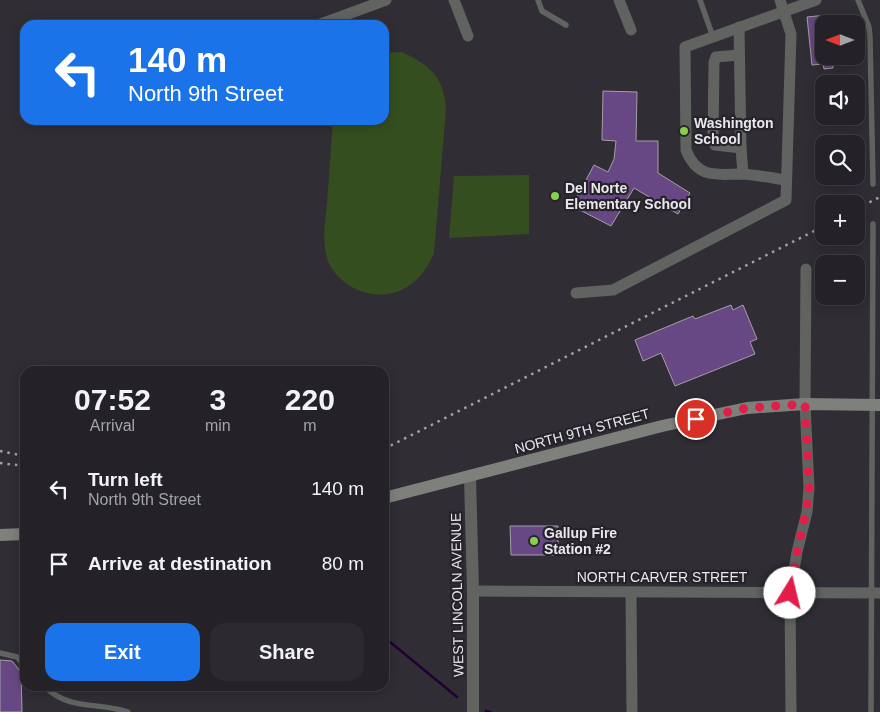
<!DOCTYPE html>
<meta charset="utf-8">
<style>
:root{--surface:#242227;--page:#2c2a2f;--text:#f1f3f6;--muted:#a3a4a7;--line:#413f44;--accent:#1a73e8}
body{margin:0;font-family:Helvetica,sans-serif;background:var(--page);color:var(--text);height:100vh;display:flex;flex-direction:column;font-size:19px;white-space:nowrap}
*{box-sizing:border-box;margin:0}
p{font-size:16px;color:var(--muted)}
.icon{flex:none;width:28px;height:28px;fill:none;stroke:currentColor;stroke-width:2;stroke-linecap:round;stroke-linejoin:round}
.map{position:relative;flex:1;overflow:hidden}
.side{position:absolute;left:20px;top:366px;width:369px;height:325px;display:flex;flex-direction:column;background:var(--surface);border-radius:15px;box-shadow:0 2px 12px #0003,0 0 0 1px var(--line)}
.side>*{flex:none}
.top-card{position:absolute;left:20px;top:20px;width:369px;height:105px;border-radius:15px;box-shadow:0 2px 12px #0003,0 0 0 1px var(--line);background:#1a73e8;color:#fff;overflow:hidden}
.needle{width:32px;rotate:270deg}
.tools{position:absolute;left:815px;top:15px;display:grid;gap:10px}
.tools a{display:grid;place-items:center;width:50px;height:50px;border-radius:10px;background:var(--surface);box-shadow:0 2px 12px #0003,0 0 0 1px var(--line);font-size:25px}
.pin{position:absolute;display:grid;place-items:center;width:42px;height:42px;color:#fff;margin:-21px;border:2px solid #fff;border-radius:50%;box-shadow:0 1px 5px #0007}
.me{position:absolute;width:55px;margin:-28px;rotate:9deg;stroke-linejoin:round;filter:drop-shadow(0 0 4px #0008)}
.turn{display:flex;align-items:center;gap:18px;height:105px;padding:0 25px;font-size:22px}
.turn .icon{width:65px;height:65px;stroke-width:2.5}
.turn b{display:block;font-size:35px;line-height:42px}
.eta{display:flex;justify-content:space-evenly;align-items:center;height:85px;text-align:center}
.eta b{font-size:30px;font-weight:800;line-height:35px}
.button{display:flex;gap:10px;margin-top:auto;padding:10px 25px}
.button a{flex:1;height:58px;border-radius:15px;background:var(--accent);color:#fff;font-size:20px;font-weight:800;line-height:58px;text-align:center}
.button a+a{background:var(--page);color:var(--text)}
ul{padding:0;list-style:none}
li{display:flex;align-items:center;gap:15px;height:75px;padding:0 25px}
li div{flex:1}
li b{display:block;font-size:19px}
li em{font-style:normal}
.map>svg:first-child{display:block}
.green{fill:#344e20}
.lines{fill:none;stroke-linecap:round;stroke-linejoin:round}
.stream{stroke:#210037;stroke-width:2.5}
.building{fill:#674884;stroke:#a39fa7}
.service{stroke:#616360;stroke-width:5.5}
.minor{stroke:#616360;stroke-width:11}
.tertiary{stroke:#616360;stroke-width:12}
.secondary{stroke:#7d807b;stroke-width:12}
.rail{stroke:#a3a1a7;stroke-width:2.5;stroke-dasharray:2.5 5;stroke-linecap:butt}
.route{stroke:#e11d48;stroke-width:9;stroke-dasharray:0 16.2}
.poi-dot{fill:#87cf4b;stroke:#26232a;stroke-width:2}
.labels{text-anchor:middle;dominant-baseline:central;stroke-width:4.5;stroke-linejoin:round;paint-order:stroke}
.poi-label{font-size:14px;font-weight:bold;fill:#e9e7ec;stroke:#26232a;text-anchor:start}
.street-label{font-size:14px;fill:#e9e7ec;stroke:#26232a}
</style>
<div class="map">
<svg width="880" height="712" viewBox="0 0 880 712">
<rect width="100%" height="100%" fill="#302d34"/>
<g class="green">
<path d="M402,52C430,65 444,77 446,109L434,253C425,274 411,290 388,294C364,298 334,282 327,258C322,241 325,222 327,204C329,176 331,148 333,120H384V53Z"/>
<polygon points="529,175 529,234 449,238 454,176"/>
</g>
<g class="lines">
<g class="stream">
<polyline points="384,637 457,697"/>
<polyline points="486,711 490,712"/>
</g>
</g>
<g class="building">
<polygon points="827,15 828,24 824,24 824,56 832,56 833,68 824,69 823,64 812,65 807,17"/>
<polygon points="603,91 637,92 636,141 658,141 658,173 690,193 678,214 634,188 611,226 572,206 594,165 608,172 614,159 616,141 602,140"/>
<polygon points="731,305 733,310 743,305 757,339 750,342 755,354 675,386 661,353 643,361 635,340 693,316 695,319"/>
<polygon points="510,526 558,526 558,555 511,555"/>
<polygon points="0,660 12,661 21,672 22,712 0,712"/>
</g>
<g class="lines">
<g class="service">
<polyline points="538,0 542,11 566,25"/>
<polyline points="700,0 713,37"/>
<polyline points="858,0 869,27 870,37 873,184"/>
<polyline points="0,653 17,657 25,666"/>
<path d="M44,686C71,712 96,701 128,712"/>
<polyline points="871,712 873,224"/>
</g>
<g class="minor">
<polyline points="454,0 468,36"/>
<polyline points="619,0 631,30"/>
<polyline points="318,25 386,0"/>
<polyline points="739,27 741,148 743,174"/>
<polyline points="739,55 716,57 714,62 713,139 715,145 741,148"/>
<path d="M786,180C772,178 757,175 742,174C717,174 698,180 686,150L685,47L816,0"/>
<polyline points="576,293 613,290 786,200 791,34 780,0"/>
<polyline points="473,591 880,593"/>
<polyline points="631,592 632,712"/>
<polyline points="791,712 790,593 797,552 807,512 809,488 805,404 806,269"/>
</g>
<polyline class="tertiary" points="470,477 473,591 473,712"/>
<g class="secondary">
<polyline points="384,498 662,426 747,408 805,404 880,405"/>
<polyline points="0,535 25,534"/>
</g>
<g class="rail">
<polyline points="856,209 880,197"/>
<polyline points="384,449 824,226"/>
<polyline points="0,451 25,456"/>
<polyline points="0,463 25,466"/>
</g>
</g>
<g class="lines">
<polyline class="route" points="696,419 747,408 805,404 809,488 806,512 797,552 790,593"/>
</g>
<g class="poi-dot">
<circle cx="684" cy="131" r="5"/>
<circle cx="555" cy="196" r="5"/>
<circle cx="534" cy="541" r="5"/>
</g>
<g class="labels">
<g class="poi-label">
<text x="694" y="123">Washington<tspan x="694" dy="16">School</tspan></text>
<text x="565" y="188">Del Norte<tspan x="565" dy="16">Elementary School</tspan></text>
<text x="544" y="533">Gallup Fire<tspan x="544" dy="16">Station #2</tspan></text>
</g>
<g class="street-label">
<text transform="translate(582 431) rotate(-15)">NORTH 9TH STREET</text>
<text x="662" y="577">NORTH CARVER STREET</text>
<text transform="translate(457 595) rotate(-91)">WEST LINCOLN AVENUE</text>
</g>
</g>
</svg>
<div class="tools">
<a><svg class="needle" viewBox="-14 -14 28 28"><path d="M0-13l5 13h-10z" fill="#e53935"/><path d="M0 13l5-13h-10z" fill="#a3a4a7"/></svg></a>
<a><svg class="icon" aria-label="sound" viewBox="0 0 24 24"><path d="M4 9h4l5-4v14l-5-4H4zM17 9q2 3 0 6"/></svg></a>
<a><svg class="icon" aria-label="search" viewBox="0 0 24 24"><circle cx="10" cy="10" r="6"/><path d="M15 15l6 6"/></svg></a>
<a>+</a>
<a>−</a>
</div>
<div class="pin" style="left:696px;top:419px;background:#d93025"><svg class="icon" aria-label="arrive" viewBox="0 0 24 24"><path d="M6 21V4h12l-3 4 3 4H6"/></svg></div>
<svg class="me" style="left:790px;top:593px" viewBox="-20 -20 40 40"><circle r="19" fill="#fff"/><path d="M0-13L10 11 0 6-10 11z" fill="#e11d48"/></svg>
<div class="top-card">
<div class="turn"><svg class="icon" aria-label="left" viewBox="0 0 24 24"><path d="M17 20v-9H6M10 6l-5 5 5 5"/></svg><div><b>140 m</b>North 9th Street</div></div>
</div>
<section class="side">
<div class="eta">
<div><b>07:52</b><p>Arrival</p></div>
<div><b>3</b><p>min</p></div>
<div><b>220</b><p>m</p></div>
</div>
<ul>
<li><svg class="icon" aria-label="left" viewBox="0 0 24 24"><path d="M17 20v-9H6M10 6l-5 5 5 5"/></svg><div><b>Turn left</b><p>North 9th Street</p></div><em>140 m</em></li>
<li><svg class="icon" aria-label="arrive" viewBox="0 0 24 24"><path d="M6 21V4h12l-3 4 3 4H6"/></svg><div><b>Arrive at destination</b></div><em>80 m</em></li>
</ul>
<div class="button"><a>Exit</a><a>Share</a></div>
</section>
</div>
